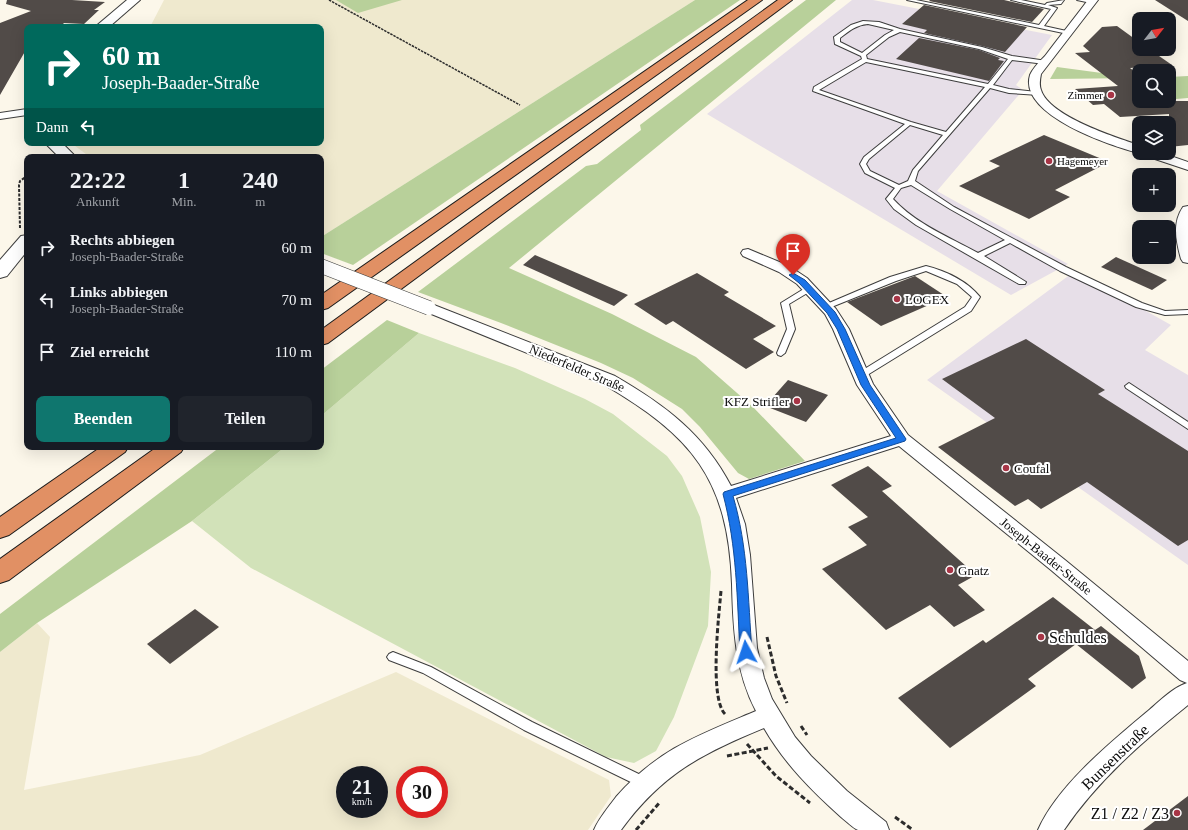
<!DOCTYPE html>
<html lang="de">
<meta charset="utf-8">
<style>
:root{--surface:#171b24;--page:#20242c;--text:#f1f3f6;--muted:#9ea1a6;--accent:#0f766e}
body{margin:0;font-family:"Times New Roman",serif;background:var(--page);color:var(--text);height:100vh;display:flex;flex-direction:column;font-size:15px;white-space:nowrap}
*{box-sizing:border-box;margin:0}
p{font-size:13px;color:var(--muted)}
.icon{flex:none;width:22px;height:22px;fill:none;stroke:currentColor;stroke-width:2;stroke-linecap:round;stroke-linejoin:round}
.map{position:relative;flex:1;overflow:hidden}
.panel{position:absolute;left:24px;top:154px;width:300px;height:296px;display:flex;flex-direction:column;background:var(--surface);border-radius:8px;box-shadow:0 4px 16px #0002}
.panel>*{flex:none}
.guide{position:absolute;left:24px;top:24px;width:300px;height:122px;border-radius:8px;box-shadow:0 4px 16px #0002;background:#00695c;color:#fff;overflow:hidden}
.needle{width:26px;rotate:59deg}
.controls{position:absolute;left:1132px;top:12px;display:grid;gap:8px}
.controls a{display:grid;place-items:center;width:44px;height:44px;border-radius:8px;background:var(--surface);box-shadow:0 4px 16px #0002;font-size:20px}
.speed{position:absolute;left:336px;top:766px;display:flex;gap:8px;font-size:20px;font-weight:700;text-align:center}
.speed>*{display:grid;place-content:center;width:52px;height:52px;border-radius:50%;background:var(--surface);box-shadow:0 4px 16px #0002;line-height:1}
.speed small{font-size:10px;font-weight:400}
.speed .limit{border:6px solid #d22;background:#fff;color:#111}
.pin{position:absolute;display:grid;place-items:center;width:34px;height:34px;color:#fff;margin:-41px -17px;border-radius:50% 50% 50% 0;rotate:-45deg;box-shadow:0 0 4px #0007}
.pin .icon{rotate:45deg}
.me{position:absolute;width:44px;margin:-22px;rotate:355deg;stroke-linejoin:round;filter:drop-shadow(0 0 3px #0008)}
.turn{display:flex;align-items:center;gap:14px;height:84px;padding:0 12px;font-size:18px}
.turn .icon{width:52px;height:52px;stroke-width:2.5}
.turn b{display:block;font-size:28px;line-height:34px}
.then{display:flex;align-items:center;height:38px;padding:0 12px;background:#0003;gap:8px;font-size:15px}
.eta{display:flex;justify-content:space-evenly;align-items:center;height:68px;text-align:center}
.eta b{font-size:24px;font-weight:800;line-height:28px}
.cta{display:flex;gap:8px;margin-top:auto;padding:8px 12px}
.cta a{flex:1;height:46px;border-radius:8px;background:var(--accent);color:#fff;font-size:16px;font-weight:800;line-height:46px;text-align:center}
.cta a+a{background:var(--page);color:var(--text)}
ul{padding:0;list-style:none}
li{display:flex;align-items:center;gap:12px;height:52px;padding:0 12px}
li div{flex:1}
li b{display:block;font-size:15px}
li em{font-style:normal}
.map>svg:first-child{display:block}
.industrial{fill:#e7dfe8}
.farmland{fill:#efe9ce;fill-rule:evenodd}
.green{fill:#d2e2b9}
.forest{fill:#b8d09a}
.building{fill:#514b48}
.lines{fill:none;stroke-linecap:round;stroke-linejoin:round}
.service-casing{stroke:#3d3d3d;stroke-width:2}
.minor-casing{stroke:#3d3d3d;stroke-width:2}
.tertiary-casing{stroke:#3d3d3d;stroke-width:2}
.motorway-casing{stroke:#1b1b1b;stroke-width:2}
.path-far2{stroke:#2c2c2c;stroke-width:1.5;stroke-dasharray:2.5 1;stroke-linecap:butt}
.path-far1{stroke:#2c2c2c;stroke-width:2;stroke-dasharray:3 1.5;stroke-linecap:butt}
.path{stroke:#2c2c2c;stroke-width:3;stroke-dasharray:5 2.5;stroke-linecap:butt}
.service{fill:#fff;fill-rule:evenodd}
.minor{fill:#fff;fill-rule:evenodd}
.tertiary{fill:#fff;fill-rule:evenodd}
.motorway{fill:#e19064;fill-rule:evenodd}
.minor-bridge-casing{stroke:#3d3d3d;stroke-width:15;stroke-linecap:butt}
.minor-bridge{stroke:#fff;stroke-width:14}
.route{fill:#1a73e8;stroke:#114b97}
.poi-dot{fill:#a73546;stroke:#fff;stroke-width:1.5}
.labels{text-anchor:middle;dominant-baseline:central;stroke-width:4;stroke-linejoin:round;paint-order:stroke}
.far-poi-label{font-size:11px;fill:#0a0a0a;stroke:#fff;text-anchor:end}
.poi-label{font-size:13px;fill:#0a0a0a;stroke:#fff;text-anchor:start}
.street-label{font-size:13px;fill:#0a0a0a;stroke:#fff}
.near-poi-label{font-size:16px;fill:#0a0a0a;stroke:#fff;text-anchor:start}
.near-street-label{font-size:16px;fill:#0a0a0a;stroke:#fff}
</style>
<div class="map">
<svg width="1188" height="830" viewBox="0 0 1188 830">
<rect width="100%" height="100%" fill="#fcf7ea"/>
<g class="industrial">
<polygon points="852,0 873,0 1052,35 1016,85 1023,90 937,191 1068,264 1011,295 707,114"/>
<polygon points="1075,271 1171,325 1145,350 1188,375 1188,565 927,380"/>
</g>
<g class="farmland">
<polygon points="164,0 695,0 321,237 321,157 90,157 71,143 321,143 321,27 150,27"/>
<path d="M37,623L50,637L24,790L200,755L396,672L609,780L611,796L588,830H0V652ZM345,775H379V809H345ZM405,775H439V809H405Z"/>
</g>
<polygon class="green" points="419,333 515,368 585,399 613,414 667,456 682,476 700,517 711,572 708,626 674,717 656,751 634,763 606,757 251,568 192,521 285,447 321,447 321,416"/>
<g class="forest">
<polygon points="336,0 402,0 358,13"/>
<polygon points="695,0 740,0 353,265 321,253 321,237"/>
<polygon points="806,0 836,0 509,268 612,314 696,357 753,407 805,461 749,479 738,473 700,427 682,409 633,378 601,363 501,323 418,292 586,166 597,164 641,130 640,125"/>
<polygon points="1057,67 1139,78 1050,79"/>
<polygon points="1188,76 1188,98 1176,99 1169,93 1169,77"/>
<polygon points="387,320 419,333 321,416 321,370"/>
<polygon points="220,447 285,447 192,521 37,623 0,652 0,614"/>
</g>
<g class="building">
<polygon points="7,0 72,0 105,2 94,10 99,10 84,24 64,23 60,27 27,27 27,48 0,95 0,23 31,11 6,4"/>
<polygon points="930,0 1004,0 1044,9 1032,22 929,1"/>
<polygon points="1155,0 1188,0 1188,21"/>
<polygon points="924,5 1027,27 1005,52 982,46 924,33 927,30 902,24"/>
<polygon points="1117,26 1139,42 1139,49 1149,49 1172,65 1130,68 1139,75 1139,101 1169,101 1169,97 1174,101 1188,101 1188,145 1169,147 1169,114 1120,117 1104,104 1093,105 1075,89 1118,86 1075,53 1090,52 1083,46 1102,27"/>
<polygon points="919,38 979,50 1000,58 998,60 1004,61 989,81 896,59"/>
<polygon points="1044,135 1109,162 1055,190 1070,197 1029,219 959,186 1000,166 989,161"/>
<polygon points="535,255 628,295 614,306 523,265"/>
<polygon points="1116,257 1167,280 1152,290 1101,267"/>
<polygon points="697,273 729,292 724,295 776,326 753,339 774,352 746,369 673,321 666,325 634,304"/>
<polygon points="915,276 947,297 881,326 847,302"/>
<polygon points="1026,339 1105,390 1098,394 1188,451 1188,540 1178,546 1087,482 1041,509 1028,499 1015,506 938,447 995,418 942,379"/>
<polygon points="788,380 828,395 806,422 765,406"/>
<polygon points="868,466 892,486 882,491 976,575 958,585 985,610 954,627 930,605 886,630 822,569 867,545 848,527 868,517 831,485"/>
<polygon points="1053,597 1095,630 1101,626 1139,656 1146,678 1132,689 1076,644 1028,679 1036,686 950,748 898,698 983,640 986,643"/>
<polygon points="195,609 219,627 170,664 147,644"/>
<polygon points="1188,796 1188,830 1143,830"/>
</g>
<g class="lines">
<defs>
<g id="service">
<polygon points="907,0 916,0 1039,25 1051,9 1011,0 1021,0 1045,5 1047,3 1064,0 1061,4 1048,5 1057,8 1044,26 1071,32 1068,34"/>
<polygon points="1077,0 1088,0 1093,2 1091,3"/>
<path d="M863,21L879,22L900,29L982,47L1012,56L1047,61L1048,62L1045,64L1012,60L993,85L1009,89L1037,92L1040,94L1039,95L1009,93L990,88L918,171L915,181L954,207L1066,267L1142,303L1165,311L1188,310V314L1165,315L1136,307L1060,271L1010,243L984,256L1026,282L1025,284H1019L916,225L894,209L886,199L895,188L865,173L860,164L864,157L905,124L813,91L814,87L862,59L861,56L835,44L834,37L851,25ZM868,24L894,30L885,35L862,53L840,42V38C849,31 856,25 868,24ZM900,32L979,49L1008,59L988,84L867,59L866,55L889,37ZM866,62L985,87L946,132L911,122L819,90ZM910,125L943,135L913,170L908,181L899,185L870,171L866,164L869,159ZM911,185L950,209L1005,240L978,253C949,237 916,224 893,199L901,188Z"/>
<path d="M926,266C946,271 967,281 980,297L971,311L864,377H858L857,375L858,373L965,307L972,297L957,284L926,271L896,281L829,308H826L822,306L890,277Z"/>
<polygon points="807,287 810,287 814,289 789,304 795,329 785,353 781,356 778,355 777,353 787,329 781,303"/>
<polygon points="1129,383 1188,422 1188,429 1126,388 1125,386"/>
<polygon points="393,652 431,667 532,722 649,779 651,783 649,787 645,789 641,787 524,730 423,673 389,660 387,657 389,654"/>
</g>
<g id="minor">
<path d="M1088,0H1098L1041,74C1040,79 1039,85 1041,90C1049,116 1114,137 1139,145V153C1111,146 1018,115 1030,75C1033,68 1040,61 1045,56C1059,37 1074,19 1088,0Z"/>
<polygon points="27,109 27,115 0,119 0,113"/>
<polygon points="1144,153 1162,153 1188,162 1188,170 1146,156"/>
<path d="M1188,206V263L1183,262L1181,259C1176,241 1172,223 1183,207Z"/>
<path d="M748,249L789,266L807,278L836,309L849,329L873,384L908,435L1065,560L1188,661V705C1142,742 1097,781 1064,830H1038C1057,786 1111,742 1148,711C1160,701 1172,688 1187,683L1180,680L1051,570L899,446L736,498L745,524L750,555L757,648L764,678L772,699L795,737L811,756L847,791L886,822L889,830C880,830 867,830 858,830C853,828 846,821 841,817C812,791 784,763 764,728C701,754 662,774 621,830H594C599,818 608,808 616,797C658,749 699,735 756,711C735,671 733,628 732,584C728,478 692,436 603,384L424,311L421,308L424,305L429,303L434,305L615,376C665,405 704,434 731,486L891,436L857,385L833,329L825,314L797,284L779,272L743,256L741,253L743,250Z"/>
</g>
<g id="tertiary">
<polygon points="127,0 140,0 109,27 95,27"/>
<polygon points="45,143 62,143 76,157 59,157"/>
<polygon points="27,235 27,251 7,276 0,278 0,260 21,236"/>
</g>
<g id="motorway">
<polygon points="748,0 762,0 328,308 321,310 321,295"/>
<polygon points="778,0 792,0 328,343 321,345 321,330"/>
<polygon points="101,447 128,447 125,452 9,535 0,538 0,517"/>
<polygon points="157,447 184,447 181,452 9,580 0,583 0,559"/>
</g>
</defs>
<use href="#service" class="service-casing"/>
<use href="#minor" class="minor-casing"/>
<use href="#tertiary" class="tertiary-casing"/>
<use href="#motorway" class="motorway-casing"/>
<polyline class="path-far2" points="329,0 520,105"/>
<polyline class="path-far1" points="20,228 19,185 20,181 27,176"/>
<g class="path">
<path d="M721,591C719,614 709,698 725,714"/>
<polyline points="767,637 776,676 787,703"/>
<polyline points="801,726 807,735"/>
<polyline points="747,744 776,776 810,803"/>
<polyline points="727,756 768,748"/>
<polyline points="895,817 913,830"/>
<polyline points="636,830 660,802"/>
</g>
<use href="#service" class="service"/>
<use href="#minor" class="minor"/>
<use href="#tertiary" class="tertiary"/>
<use href="#motorway" class="motorway"/>
<defs>
<polyline id="minor-bridge" points="321,266 429,308"/>
</defs>
<use href="#minor-bridge" class="minor-bridge-casing"/>
<use href="#minor-bridge" class="minor-bridge"/>
</g>
<path class="route" d="M793,273L805,280L835,312L845,329L870,385L906,439L905,441L733,496C748,547 748,599 752,652L750,655L746,656L742,655L740,652C737,598 737,547 723,494L724,492L896,438L861,385L837,329L827,313L799,283L789,275Z"/>
<g class="poi-dot">
<circle cx="1111" cy="95" r="4"/>
<circle cx="1049" cy="161" r="4"/>
<circle cx="897" cy="299" r="4"/>
<circle cx="797" cy="401" r="4"/>
<circle cx="1006" cy="468" r="4"/>
<circle cx="950" cy="570" r="4"/>
<circle cx="1041" cy="637" r="4"/>
<circle cx="1177" cy="813" r="4"/>
</g>
<g class="labels">
<g class="far-poi-label">
<text x="1103" y="95">Zimmer</text>
<text x="1057" y="161" text-anchor="start">Hagemeyer</text>
</g>
<g class="poi-label">
<text x="905" y="299">LOGEX</text>
<text x="789" y="401" text-anchor="end">KFZ Strifler</text>
<text x="1014" y="468">Coufal</text>
<text x="958" y="570">Gnatz</text>
</g>
<g class="street-label">
<text transform="translate(577 368) rotate(23)">Niederfelder Straße</text>
<text transform="translate(1046 556) rotate(39)">Joseph-Baader-Straße</text>
</g>
<g class="near-poi-label">
<text x="1049" y="637">Schuldes</text>
<text x="1169" y="813" text-anchor="end">Z1 / Z2 / Z3</text>
</g>
<g class="near-street-label">
<text transform="translate(1115 757) rotate(-44)">Bunsenstraße</text>
</g>
</g>
</svg>
<div class="controls">
<a><svg class="needle" viewBox="-14 -14 28 28"><path d="M0-13l5 13h-10z" fill="#e53935"/><path d="M0 13l5-13h-10z" fill="#9ea1a6"/></svg></a>
<a><svg class="icon" aria-label="search" viewBox="0 0 24 24"><circle cx="10" cy="10" r="6"/><path d="M15 15l6 6"/></svg></a>
<a><svg class="icon" aria-label="layers" viewBox="0 0 24 24"><path d="M12 4l9 5-9 5-9-5zM3 14l9 5 9-5"/></svg></a>
<a>+</a>
<a>−</a>
</div>
<div class="speed"><div>21<small>km/h</small></div><div class="limit">30</div></div>
<div class="pin" style="left:793px;top:275px;background:#d93025"><svg class="icon" aria-label="arrive" viewBox="0 0 24 24"><path d="M6 21V4h12l-3 4 3 4H6"/></svg></div>
<svg class="me" style="left:746px;top:652px" viewBox="-20 -20 40 40"><path d="M0-17L14 15 0 8-14 15z" fill="#1a73e8" stroke="#fff" stroke-width="4"/></svg>
<div class="guide">
<div class="turn"><svg class="icon" aria-label="right" viewBox="0 0 24 24"><path d="M7 20v-9h11M14 6l5 5-5 5"/></svg><div><b>60 m</b>Joseph-Baader-Straße</div></div>
<div class="then">Dann<svg class="icon" aria-label="left" viewBox="0 0 24 24"><path d="M17 20v-9H6M10 6l-5 5 5 5"/></svg></div>
</div>
<section class="panel">
<div class="eta">
<div><b>22:22</b><p>Ankunft</p></div>
<div><b>1</b><p>Min.</p></div>
<div><b>240</b><p>m</p></div>
</div>
<ul>
<li><svg class="icon" aria-label="right" viewBox="0 0 24 24"><path d="M7 20v-9h11M14 6l5 5-5 5"/></svg><div><b>Rechts abbiegen</b><p>Joseph-Baader-Straße</p></div><em>60 m</em></li>
<li><svg class="icon" aria-label="left" viewBox="0 0 24 24"><path d="M17 20v-9H6M10 6l-5 5 5 5"/></svg><div><b>Links abbiegen</b><p>Joseph-Baader-Straße</p></div><em>70 m</em></li>
<li><svg class="icon" aria-label="arrive" viewBox="0 0 24 24"><path d="M6 21V4h12l-3 4 3 4H6"/></svg><div><b>Ziel erreicht</b></div><em>110 m</em></li>
</ul>
<div class="cta"><a>Beenden</a><a>Teilen</a></div>
</section>
</div>
